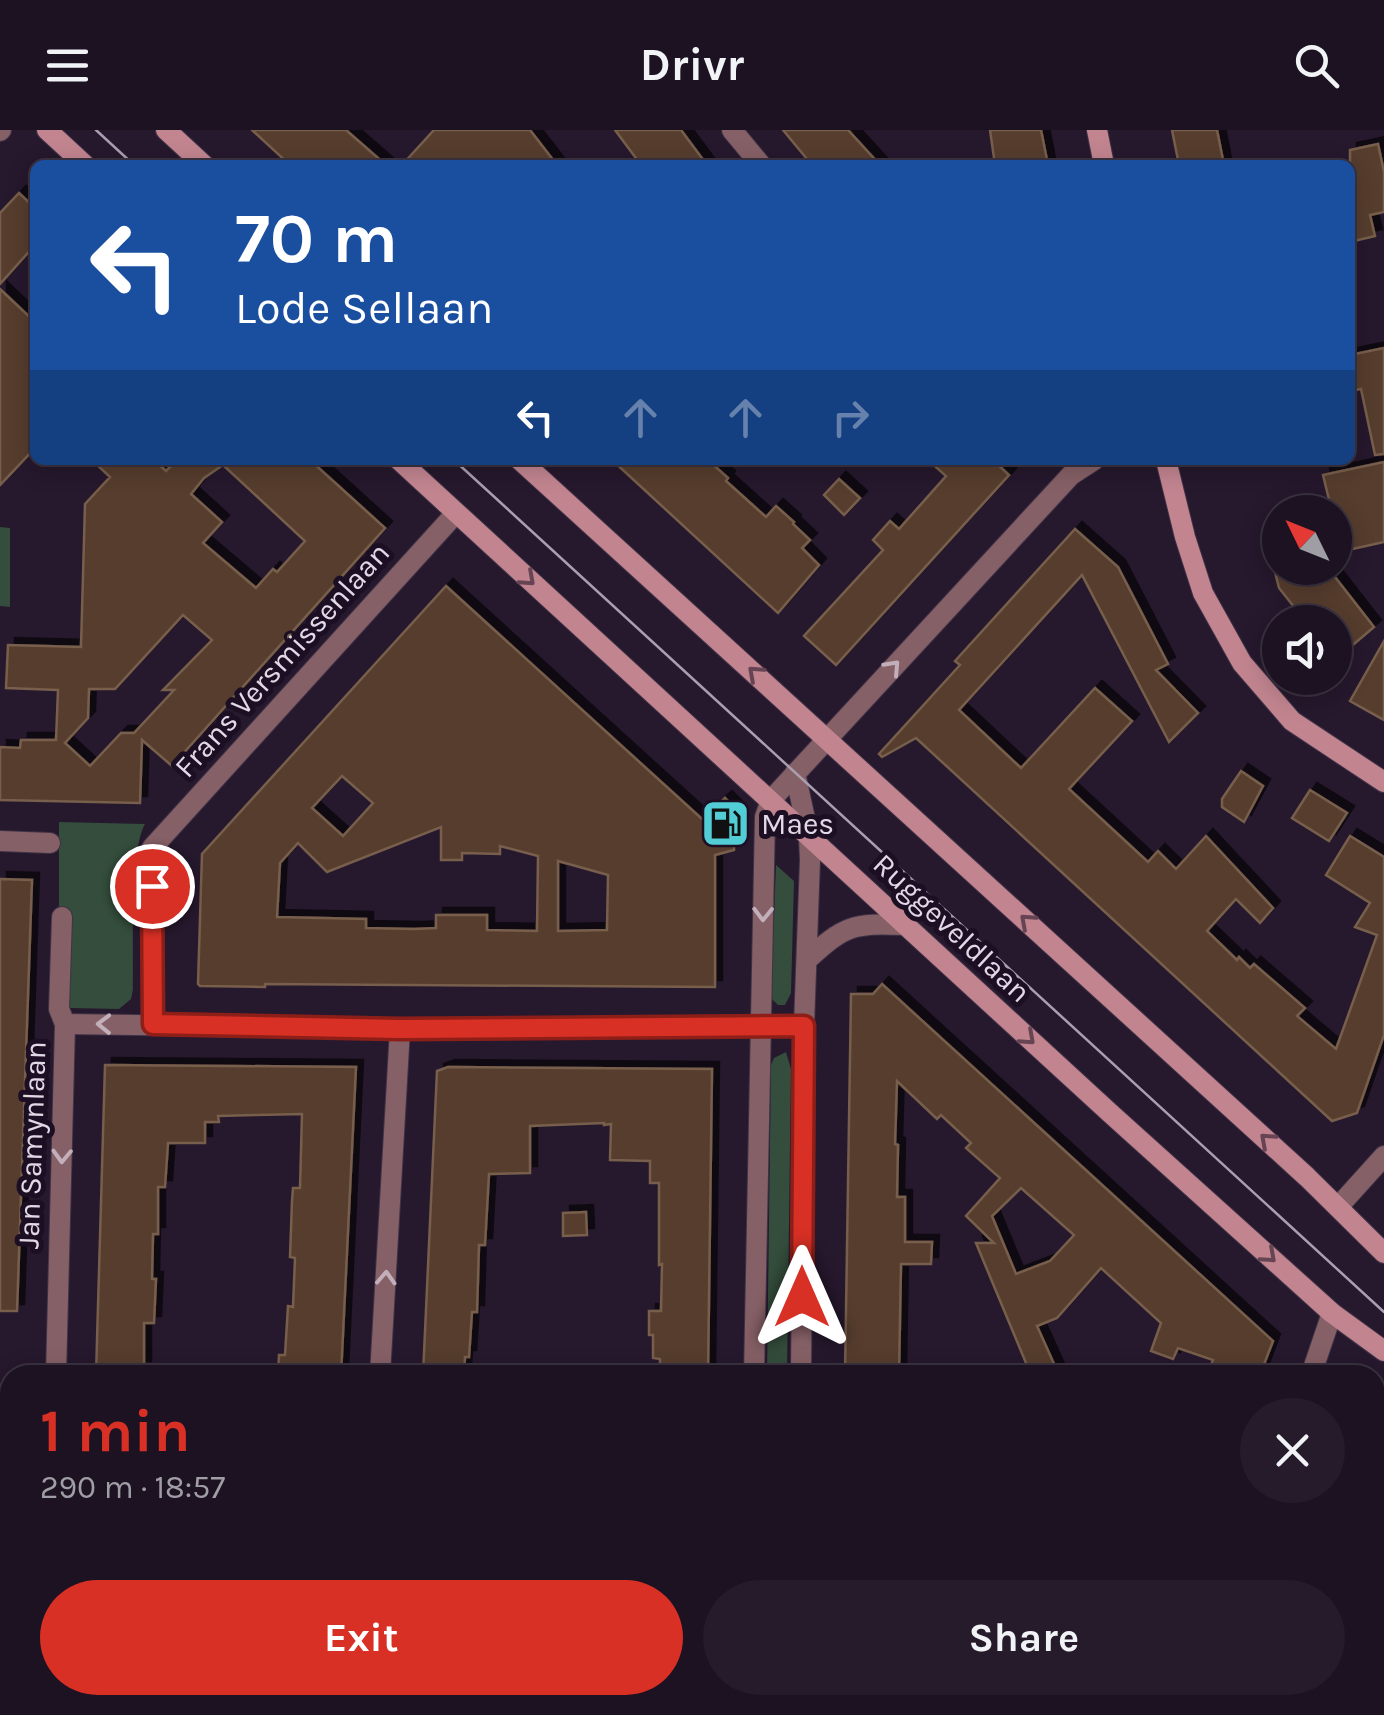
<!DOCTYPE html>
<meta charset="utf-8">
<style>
:root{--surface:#1c1222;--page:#251b2a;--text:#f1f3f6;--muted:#a09ea5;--line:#3a3240;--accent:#d93025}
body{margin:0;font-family:Karla,sans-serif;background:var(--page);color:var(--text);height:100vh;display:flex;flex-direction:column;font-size:38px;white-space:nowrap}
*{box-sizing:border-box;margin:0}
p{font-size:32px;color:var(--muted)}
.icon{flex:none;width:55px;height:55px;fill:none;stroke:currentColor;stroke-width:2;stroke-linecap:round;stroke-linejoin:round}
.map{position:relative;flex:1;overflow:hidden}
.side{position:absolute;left:0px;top:1235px;width:1385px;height:350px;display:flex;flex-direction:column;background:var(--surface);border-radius:30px 30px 0 0;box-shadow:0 5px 25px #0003,0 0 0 2px var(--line)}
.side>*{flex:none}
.guide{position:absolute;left:30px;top:30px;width:1325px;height:305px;border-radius:15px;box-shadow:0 5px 25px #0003,0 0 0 2px var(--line);background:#1a4fa0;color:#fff;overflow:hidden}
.needle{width:65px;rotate:313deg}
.tools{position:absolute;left:1262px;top:365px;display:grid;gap:20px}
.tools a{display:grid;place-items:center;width:90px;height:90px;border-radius:50%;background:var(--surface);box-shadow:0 5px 25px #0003,0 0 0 2px var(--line);font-size:50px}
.pin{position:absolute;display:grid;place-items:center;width:85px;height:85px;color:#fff;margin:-42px;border:5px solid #fff;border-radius:50%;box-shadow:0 2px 10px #0007}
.me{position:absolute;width:110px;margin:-55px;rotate:0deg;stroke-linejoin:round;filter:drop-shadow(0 0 8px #0008)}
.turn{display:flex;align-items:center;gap:35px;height:210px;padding:0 40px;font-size:45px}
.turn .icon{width:130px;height:130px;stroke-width:2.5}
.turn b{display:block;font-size:70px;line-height:85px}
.lanes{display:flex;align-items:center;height:95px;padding:0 40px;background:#0003;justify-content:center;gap:50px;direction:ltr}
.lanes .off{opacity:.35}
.round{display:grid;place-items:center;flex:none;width:105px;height:105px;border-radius:52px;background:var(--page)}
.summary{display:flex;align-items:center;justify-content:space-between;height:170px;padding:0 40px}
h1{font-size:60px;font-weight:700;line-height:75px;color:var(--accent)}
.button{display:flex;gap:20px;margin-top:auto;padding:20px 40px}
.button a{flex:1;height:115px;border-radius:60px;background:var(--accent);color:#fff;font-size:40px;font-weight:700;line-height:115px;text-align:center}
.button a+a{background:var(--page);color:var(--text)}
header{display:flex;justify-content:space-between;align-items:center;height:130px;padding:0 40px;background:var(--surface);font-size:45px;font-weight:700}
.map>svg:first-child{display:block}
.green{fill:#344d3c}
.building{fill:#563e2d;stroke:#775e4c;stroke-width:2.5;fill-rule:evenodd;filter:url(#shadow)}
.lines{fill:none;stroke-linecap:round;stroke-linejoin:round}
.street-casing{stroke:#403347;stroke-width:22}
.secondary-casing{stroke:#403347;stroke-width:22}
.street{stroke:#866067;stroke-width:20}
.secondary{stroke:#c28590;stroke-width:20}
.tram{stroke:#a99faf;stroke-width:2.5}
.oneway{stroke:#674454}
.oneway2{stroke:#c2afba}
.route-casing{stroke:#8d1f18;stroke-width:25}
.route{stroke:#d93025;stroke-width:18}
.labels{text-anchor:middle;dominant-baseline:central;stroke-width:10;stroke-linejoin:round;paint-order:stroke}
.street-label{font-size:30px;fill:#e2d9e7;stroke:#1c0f23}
.poi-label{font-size:30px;fill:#e2d9e7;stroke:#1c0f23;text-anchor:start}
</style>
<header><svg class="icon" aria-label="menu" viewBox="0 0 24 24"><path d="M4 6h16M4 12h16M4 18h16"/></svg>Drivr<svg class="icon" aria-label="search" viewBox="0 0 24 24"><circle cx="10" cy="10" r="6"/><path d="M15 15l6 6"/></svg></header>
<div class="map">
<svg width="1384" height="1585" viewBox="0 0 1384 1585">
<defs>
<filter id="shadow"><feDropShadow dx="7" dy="-7" stdDeviation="0" flood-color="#0009"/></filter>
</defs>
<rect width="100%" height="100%" fill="#26182d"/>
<g class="green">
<polygon points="0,397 10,398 10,477 0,476"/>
<path d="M59,692L145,694C129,722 134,823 133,859L131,869L119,879L69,878V779L59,778Z"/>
<polygon points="776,735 794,751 791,863 785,875 778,875 772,869 771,863"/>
<polygon points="786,922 791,939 787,1245 767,1245 771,935 774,928"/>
</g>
<g class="building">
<polygon points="252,0 346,0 386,35 290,35"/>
<polygon points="434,0 530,0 557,35 402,35"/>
<polygon points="615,0 681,0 707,35 641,35"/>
<polygon points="783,0 848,0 880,35 812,35"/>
<polygon points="990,0 1041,0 1048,35 995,35"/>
<polygon points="1172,0 1217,0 1224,35 1179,35"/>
<polygon points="1378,14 1384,42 1384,82 1370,85 1375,106 1350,112 1350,20"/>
<polygon points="19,63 35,78 35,115 0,154 0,83"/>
<polygon points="0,159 35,192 35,318 0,355"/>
<polygon points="1384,218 1384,324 1375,325 1361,259 1350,261 1350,225"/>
<path d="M92,330H154L166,341L177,330H310L385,398L172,636L142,610L140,673L0,670V617L20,618L21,610H56L58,560L6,558L8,515L81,517L85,374L110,347ZM223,335L305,411L277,442L273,439L256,458L203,413L222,392L191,364L204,348ZM183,485L212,510L163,560H174L134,603H121L90,636L65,613L88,588L89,559H115Z"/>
<polygon points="612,330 708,330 728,348 726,351 766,387 776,376 794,392 793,394 810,410 802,418 819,435 778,483"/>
<polygon points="928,330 993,330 1009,345 836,535 804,506 883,420 873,410 890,391 899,399 946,346"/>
<polygon points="1384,332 1384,412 1335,423 1335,382 1332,382 1323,345"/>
<polygon points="839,349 860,368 844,385 824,365"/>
<polygon points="1075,399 1118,437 1168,534 1156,540 1198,583 1169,612 1082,445 959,580 1021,638 1095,558 1132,591 1069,659 1148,732 1158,721 1176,739 1206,706 1273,778 1260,793 1236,769 1207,801 1237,830 1239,827 1250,838 1254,834 1305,878 1297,886 1336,919 1377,805 1355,797 1370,773 1326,745 1350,706 1384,727 1384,905 1357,983 1332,991 916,608 882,627 879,624 960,535 955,531"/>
<polygon points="1274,438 1328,438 1374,497 1335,530 1335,492 1306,492 1279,458"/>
<path d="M446,456L702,689L725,668L735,678L734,720L715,725V857L265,854V857L200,856L198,854L202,724ZM342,646L373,673L343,706L312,678ZM441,697V730H462V723L500,724V716L538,726L537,801L487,800V785H436V798L414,799L366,798V789L277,787L280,733L298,713L327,742ZM558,731L608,745L607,800L558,801Z"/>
<polygon points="1384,511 1384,590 1350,571"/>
<polygon points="1241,641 1263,656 1244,692 1222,677 1222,669"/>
<polygon points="1310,660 1347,683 1329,711 1292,688"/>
<polygon points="0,749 32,750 17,1181 0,1181"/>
<path d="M882,854L1273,1211L1260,1245H1207L1213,1230L1178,1218L1173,1229L1151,1221L1161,1193L1101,1138L1057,1188L1037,1196L1059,1245H1031L976,1113H994L966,1086L1000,1048L966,1018L971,1013L941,985L937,989L897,951L895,1014L898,1015L897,1067H905V1112H932L931,1134H901L899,1245H845L851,864H873ZM1021,1058L1074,1105L1050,1131L1016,1144L992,1086Z"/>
<polygon points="105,935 356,937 341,1245 278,1245 279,1225 285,1225 288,1176 293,1177 295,1128 290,1127 292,1071 293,1058 300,1058 302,984 218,986 219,992 205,992 205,1013 168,1013 165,1057 158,1057 158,1104 153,1104 152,1149 156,1149 154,1193 144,1193 144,1238 138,1238 137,1245 96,1245"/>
<polygon points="448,937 712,939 708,1245 660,1245 660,1229 653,1228 653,1205 649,1205 649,1181 661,1181 662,1134 659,1135 659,1053 650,1053 650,1031 610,1030 611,994 604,995 604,993 530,996 530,1043 489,1044 485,1115 479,1115 477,1182 472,1182 469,1227 465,1227 464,1245 423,1245 437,941"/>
<polygon points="586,1082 587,1105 563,1106 563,1083"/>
</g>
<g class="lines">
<defs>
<g id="street">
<polyline points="732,0 761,35"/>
<polyline points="0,1 1,0"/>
<polyline points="795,643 809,707 810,730 804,896 801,1245"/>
<polyline points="0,711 50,713"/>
<path d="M807,830C845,795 853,793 904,795"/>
<polyline points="65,894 400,899 804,896"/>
<polyline points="153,895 152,718 456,383"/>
<polyline points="1338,1077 1384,1026"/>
<polyline points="56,1245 65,894 59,879 62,787"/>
<polyline points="380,1245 400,899"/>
<polyline points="754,1245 765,687 771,670 1071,345 1094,330"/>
<polyline points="1311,1245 1332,1183"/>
<polyline points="0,1426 10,1426"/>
<polyline points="427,1575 452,1585"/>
<polyline points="749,1585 749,1575"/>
<polyline points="796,1585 796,1575"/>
<polyline points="1101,1585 1110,1575"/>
</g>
<g id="secondary">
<polyline points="47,0 85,35"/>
<polyline points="166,0 204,35"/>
<polyline points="1097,0 1104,35"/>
<polyline points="399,330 1110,983 1332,1183 1384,1221"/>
<polyline points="520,330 1307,1047 1384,1123"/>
<polyline points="1166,330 1185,407 1203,463 1242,533 1292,591 1384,652"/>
</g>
</defs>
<use href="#street" class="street-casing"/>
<use href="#secondary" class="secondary-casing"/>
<use href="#street" class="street"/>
<use href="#secondary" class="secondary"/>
<g class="tram">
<polyline points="96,0 134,35"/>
<polyline points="454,330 1384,1182"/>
</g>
</g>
<defs><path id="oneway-chevron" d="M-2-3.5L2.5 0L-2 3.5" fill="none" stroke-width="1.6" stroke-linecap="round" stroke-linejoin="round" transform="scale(2.5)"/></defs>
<g class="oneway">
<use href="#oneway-chevron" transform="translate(528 449) rotate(42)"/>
<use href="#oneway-chevron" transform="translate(755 543) rotate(-138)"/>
<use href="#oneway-chevron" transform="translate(1027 791) rotate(-138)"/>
<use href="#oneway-chevron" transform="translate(1028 908) rotate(42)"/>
<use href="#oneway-chevron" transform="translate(1267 1010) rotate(-138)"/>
<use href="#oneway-chevron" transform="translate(1269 1126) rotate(42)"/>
</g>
<g class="oneway2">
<use href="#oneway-chevron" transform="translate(893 537) rotate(-47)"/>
<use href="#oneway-chevron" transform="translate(763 784) rotate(91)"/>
<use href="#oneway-chevron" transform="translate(104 894) rotate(-179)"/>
<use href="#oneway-chevron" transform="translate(62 1026) rotate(92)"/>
<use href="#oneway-chevron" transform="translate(386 1148) rotate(-87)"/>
</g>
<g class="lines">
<defs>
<polyline id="route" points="152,756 153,894 400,899 804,896 802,1167"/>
</defs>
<use href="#route" class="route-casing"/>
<use href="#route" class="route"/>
</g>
<defs>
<symbol id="fuel-square" viewBox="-11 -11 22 22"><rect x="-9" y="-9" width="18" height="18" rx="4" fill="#52ccd5" stroke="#1c0f23"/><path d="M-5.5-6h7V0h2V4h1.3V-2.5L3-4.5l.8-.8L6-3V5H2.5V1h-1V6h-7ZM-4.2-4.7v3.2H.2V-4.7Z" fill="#111"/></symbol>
</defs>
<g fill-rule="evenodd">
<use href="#fuel-square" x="698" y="666" width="55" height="55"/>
</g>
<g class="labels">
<g class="street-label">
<text transform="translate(282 530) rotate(-48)">Frans Versmissenlaan</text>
<text transform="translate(952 798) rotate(43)">Ruggeveldlaan</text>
<text transform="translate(32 1015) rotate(-88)">Jan Samynlaan</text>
</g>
<g class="poi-label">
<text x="761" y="694">Maes</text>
</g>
</g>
</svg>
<div class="tools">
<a><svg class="needle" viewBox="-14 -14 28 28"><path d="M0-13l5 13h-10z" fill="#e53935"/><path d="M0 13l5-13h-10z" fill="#a09ea5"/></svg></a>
<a><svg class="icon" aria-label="sound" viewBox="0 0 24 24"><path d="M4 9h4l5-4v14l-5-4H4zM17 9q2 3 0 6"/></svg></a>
</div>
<div class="pin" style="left:152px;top:756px;background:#d93025"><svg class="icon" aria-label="arrive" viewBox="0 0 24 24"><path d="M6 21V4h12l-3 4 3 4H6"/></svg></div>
<svg class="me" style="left:802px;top:1167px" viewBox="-20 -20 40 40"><path d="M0-17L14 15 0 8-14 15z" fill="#d93025" stroke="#fff" stroke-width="4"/></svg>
<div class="guide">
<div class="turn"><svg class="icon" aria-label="left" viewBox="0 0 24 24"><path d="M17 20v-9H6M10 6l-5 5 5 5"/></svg><div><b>70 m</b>Lode Sellaan</div></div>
<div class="lanes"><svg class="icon" aria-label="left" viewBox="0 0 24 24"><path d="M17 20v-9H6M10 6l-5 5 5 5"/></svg><svg class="icon off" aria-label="ahead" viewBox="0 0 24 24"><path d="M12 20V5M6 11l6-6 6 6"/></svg><svg class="icon off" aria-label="ahead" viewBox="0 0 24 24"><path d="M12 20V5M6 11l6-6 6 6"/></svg><svg class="icon off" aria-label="right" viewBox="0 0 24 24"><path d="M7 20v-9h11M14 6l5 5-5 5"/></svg></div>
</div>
<section class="side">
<div class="summary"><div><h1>1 min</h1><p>290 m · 18:57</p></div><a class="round"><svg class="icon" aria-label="close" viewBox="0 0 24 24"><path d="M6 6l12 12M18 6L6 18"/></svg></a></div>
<div class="button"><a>Exit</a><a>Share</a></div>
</section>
</div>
